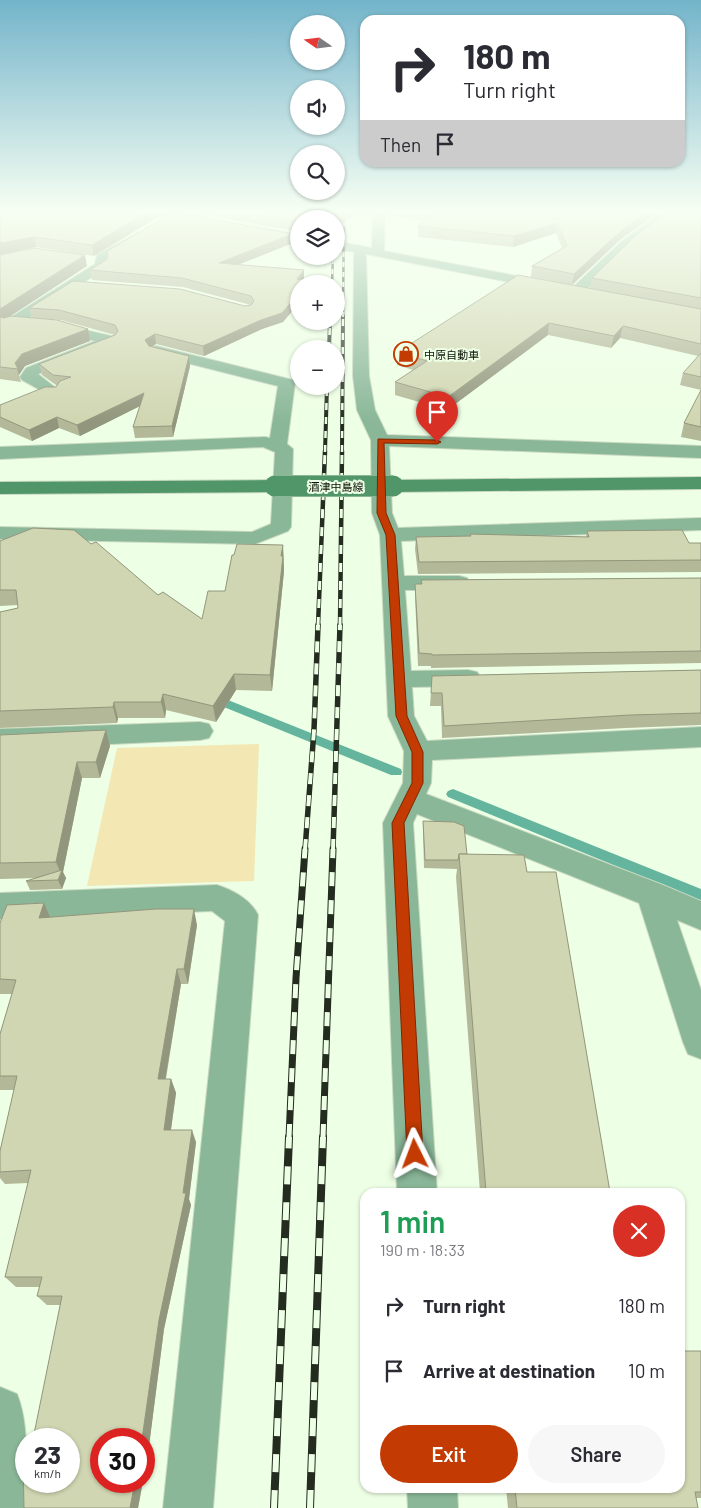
<!DOCTYPE html>
<meta charset="utf-8">
<style>
:root{--surface:#fff;--page:#f7f7f7;--text:#2b2b33;--muted:#7c7c81;--accent:#c33b02}
body{margin:0;font-family:Barlow,"Noto Sans JP",sans-serif;background:var(--page);color:var(--text);height:100vh;display:flex;flex-direction:column;font-size:19px;white-space:nowrap}
*{box-sizing:border-box;margin:0}
p{font-size:16px;color:var(--muted)}
.icon{flex:none;width:28px;height:28px;fill:none;stroke:currentColor;stroke-width:2;stroke-linecap:round;stroke-linejoin:round}
.map{position:relative;flex:1;overflow:hidden}
.details{position:absolute;left:360px;top:1188px;width:325px;height:305px;display:flex;flex-direction:column;background:var(--surface);border-radius:15px;box-shadow:0 1px 4px #0004}
.details>*{flex:none}
.guide{position:absolute;left:360px;top:15px;width:325px;height:152px;border-radius:15px;box-shadow:0 1px 4px #0004;background:#fff;color:var(--text);overflow:hidden}
.needle{width:32px;rotate:284deg}
.fabs{position:absolute;left:290px;top:15px;display:grid;gap:10px}
.fabs a{display:grid;place-items:center;width:55px;height:55px;border-radius:50%;background:var(--surface);box-shadow:0 1px 4px #0004;font-size:25px}
.speed{position:absolute;left:15px;top:1428px;display:flex;gap:10px;font-size:25px;font-weight:700;text-align:center}
.speed>*{display:grid;place-content:center;width:65px;height:65px;border-radius:50%;background:var(--surface);box-shadow:0 1px 4px #0004;line-height:1}
.speed small{font-size:12px;font-weight:400}
.speed .limit{border:8px solid #d22;background:#fff;color:#111}
.pin{position:absolute;display:grid;place-items:center;width:42px;height:42px;color:#fff;margin:-51px -21px;border-radius:50% 50% 50% 0;rotate:-45deg;box-shadow:0 0 5px #0007}
.pin .icon{rotate:45deg}
.me{position:absolute;width:55px;margin:-28px;rotate:357deg;stroke-linejoin:round;filter:drop-shadow(0 0 4px #0008)}
.turn{display:flex;align-items:center;gap:18px;height:105px;padding:0 20px;font-size:22px}
.turn .icon{width:65px;height:65px;stroke-width:2.5}
.turn b{display:block;font-size:35px;line-height:42px}
.then{display:flex;align-items:center;height:48px;padding:0 20px;background:#0003;gap:10px;font-size:19px}
.round{display:grid;place-items:center;flex:none;width:52px;height:52px;border-radius:26px;background:var(--page)}
.head{display:flex;align-items:center;justify-content:space-between;height:85px;padding:0 20px}
h1{font-size:30px;font-weight:600;line-height:38px;color:#1e9e55}
.cta{display:flex;gap:10px;margin-top:auto;padding:10px 20px}
.cta a{flex:1;height:58px;border-radius:30px;background:var(--accent);color:#fff;font-size:20px;font-weight:600;line-height:58px;text-align:center}
.cta a+a{background:var(--page);color:var(--text)}
ul{padding:0;list-style:none}
li{display:flex;align-items:center;gap:15px;height:65px;padding:0 20px}
li div{flex:1}
li b{display:block;font-size:19px}
li em{font-style:normal}
.map>svg:first-child{display:block}
.green{fill:#f3e7b4}
.lines{fill:none;stroke-linecap:round;stroke-linejoin:round}
.stream{fill:#65b49e;fill-rule:evenodd}
.street-casing{stroke:#c9d9c1;stroke-width:2}
.secondary-casing{stroke:#c9d9c1;stroke-width:2}
.street{fill:#8ab798;fill-rule:evenodd}
.secondary{fill:#509669;fill-rule:evenodd}
.rail-far5-casing{stroke:#242c20;stroke-width:2.5}
.rail-far4-casing{stroke:#242c20;stroke-width:4}
.rail-far3-casing{stroke:#242c20;stroke-width:4.5}
.rail-far2-casing{stroke:#242c20;stroke-width:5.5}
.rail-far1-casing{stroke:#242c20;stroke-width:7}
.rail-casing{stroke:#242c20;stroke-width:8}
.rail-far5{stroke:#edffe4;stroke-width:2;stroke-dasharray:5;stroke-linecap:butt}
.rail-far4{stroke:#edffe4;stroke-width:2.5;stroke-dasharray:7;stroke-linecap:butt}
.rail-far3{stroke:#edffe4;stroke-width:3;stroke-dasharray:9;stroke-linecap:butt}
.rail-far2{stroke:#edffe4;stroke-width:4;stroke-dasharray:11;stroke-linecap:butt}
.rail-far1{stroke:#edffe4;stroke-width:5;stroke-dasharray:14;stroke-linecap:butt}
.rail{stroke:#edffe4;stroke-width:6;stroke-dasharray:18;stroke-linecap:butt}
.secondary-bridge-casing{stroke:#c9d9c1;stroke-width:22;stroke-linecap:butt}
.secondary-bridge{stroke:#509669;stroke-width:21}
.wall{fill:#b3b898}
.shaded-wall{fill:#92967c}
.building{fill:#d0d6b1;stroke:#92967c}
.route{fill:#c33b02;stroke:#7f2601}
.labels{text-anchor:middle;dominant-baseline:central;stroke-width:4;stroke-linejoin:round;paint-order:stroke}
.far-poi-label{font-size:11px;fill:#0d1409;stroke:#edffe4;text-anchor:start}
.far-street-label{font-size:11px;fill:#0d1409;stroke:#edffe4}
</style>
<div class="map">
<svg width="701" height="1508" viewBox="0 0 701 1508">
<rect width="100%" height="100%" fill="#edffe4"/>
<polygon class="green" points="259,744 254,881 87,886 117,748"/>
<g class="lines">
<g class="stream">
<polygon points="213,694 401,769 402,772 401,775 391,775 209,701 207,698"/>
<polygon points="453,789 701,889 701,901 448,797 446,794 448,791"/>
</g>
<defs>
<g id="street">
<path d="M148,211C162,211 201,211 212,221L206,224L153,214Z"/>
<polygon points="373,211 385,211 384,251 550,282 557,286 550,290 366,254 369,376 375,410 387,435 701,446 701,458 389,446 392,513 398,528 701,518 701,530 401,541 404,576 459,576 467,578 470,583 467,588 459,590 405,590 411,671 468,670 477,672 481,678 477,684 468,686 412,687 414,716 427,741 701,727 701,747 432,760 431,783 426,794 663,885 701,901 701,930 677,920 701,990 701,1059 688,1054 683,1042 639,903 417,814 413,823 437,1192 397,1192 383,823 403,783 404,751 388,716 380,535 372,513 371,440 357,410 353,376 354,252 336,249 336,241 372,248"/>
<polygon points="663,211 675,211 630,247 582,294 572,294 570,291 572,288 622,241"/>
<polygon points="256,227 299,234 299,242 252,232 250,230"/>
<polygon points="139,232 145,236 143,239 107,259 108,265 106,268 18,325 0,331 0,322 8,319 95,264 97,255"/>
<polygon points="51,322 116,337 118,340 116,343 38,374 61,392 59,396 53,397 22,380 20,377 26,368 95,341 46,329 44,326 46,323"/>
<polygon points="156,346 293,380 295,383 287,444 293,449 291,527 288,531 255,544 0,539 0,527 252,532 271,524 275,452 263,447 0,459 0,447 265,437 270,438 278,386 151,354 148,351 151,348"/>
<polygon points="200,722 209,724 213,731 209,738 200,740 0,749 0,729"/>
<path d="M217,885C233,890 251,900 258,915L213,1508H163L225,921L212,911L0,919V893Z"/>
<path d="M0,1387L17,1394C28,1422 26,1451 26,1481H31L33,1508H0Z"/>
<polygon points="407,1488 457,1488 458,1508 408,1508"/>
</g>
<g id="secondary">
<polygon points="701,477 701,489 393,492 386,490 383,486 386,482 393,480"/>
<polygon points="275,480 282,482 285,486 282,490 275,492 0,494 0,482"/>
</g>
</defs>
<use href="#street" class="street-casing"/>
<use href="#secondary" class="secondary-casing"/>
<use href="#street" class="street"/>
<use href="#secondary" class="secondary"/>
<defs>
<g id="rail-far5">
<polyline points="332,284 333,256"/>
<polyline points="343,317 344,211"/>
</g>
<g id="rail-far4">
<polyline points="329,349 330,321"/>
<polyline points="325,452 327,386"/>
<polyline points="342,452 343,316"/>
</g>
<g id="rail-far3">
<polyline points="318,626 325,451"/>
<polyline points="340,626 342,451"/>
</g>
<g id="rail-far2">
<polyline points="305,850 314,730 318,625"/>
<polyline points="333,850 340,625"/>
</g>
<g id="rail-far1">
<polyline points="289,1138 296,978 305,849"/>
<polyline points="323,1138 333,849"/>
</g>
<g id="rail">
<polyline points="274,1508 289,1137"/>
<polyline points="310,1508 323,1137"/>
</g>
</defs>
<use href="#rail-far5" class="rail-far5-casing"/>
<use href="#rail-far4" class="rail-far4-casing"/>
<use href="#rail-far3" class="rail-far3-casing"/>
<use href="#rail-far2" class="rail-far2-casing"/>
<use href="#rail-far1" class="rail-far1-casing"/>
<use href="#rail" class="rail-casing"/>
<use href="#rail-far5" class="rail-far5"/>
<use href="#rail-far4" class="rail-far4"/>
<use href="#rail-far3" class="rail-far3"/>
<use href="#rail-far2" class="rail-far2"/>
<use href="#rail-far1" class="rail-far1"/>
<use href="#rail" class="rail"/>
<defs>
<polyline id="secondary-bridge" points="275,486 393,486"/>
</defs>
<use href="#secondary-bridge" class="secondary-bridge-casing"/>
<use href="#secondary-bridge" class="secondary-bridge"/>
</g>
<g class="wall">
<polygon points="0,211 158,217 94,256 36,247 0,255"/>
<polygon points="185,211 372,211 371,215 360,214 299,219 299,232"/>
<polygon points="386,211 660,211 621,239 572,285 531,277 532,266 562,248 556,233 513,247 418,237 418,226 425,220 387,216"/>
<polygon points="701,211 701,390 680,385 683,373 698,356 620,338 611,348 548,335 447,410 395,395 395,382 413,370 397,365 398,352 590,288 592,278"/>
<polygon points="292,234 293,243 238,264 299,284 299,303 283,322 262,329 204,356 156,344 152,346 189,356 190,366 173,437 135,438 133,427 140,406 80,436 59,428 32,441 0,427 0,405 56,387 57,386 56,385 42,375 39,364 115,335 61,320 32,318 29,308 245,306 251,305 183,287 92,280 90,270"/>
<polygon points="0,255 87,266 10,316 90,341 25,366 19,375 21,382 0,379"/>
<polygon points="701,390 701,441 681,437 684,423"/>
<polygon points="587,531 689,543 701,543 701,572 418,574 415,549 416,537 470,536 470,534 586,537"/>
<polygon points="0,541 91,544 158,595 202,619 225,591 283,545 284,571 272,691 236,690 216,722 166,710 165,718 118,718 117,723 0,728 0,612 18,608 18,605 0,606"/>
<polygon points="701,578 701,663 431,668 431,666 418,666 415,596 415,584 421,584 421,580"/>
<polygon points="701,670 701,725 626,728 442,738 441,706 430,706 432,676"/>
<polygon points="106,730 110,746 100,778 82,778 63,872 66,878 62,889 30,890 26,881 37,878 0,879 0,735"/>
<polygon points="423,821 467,854 527,872 610,1192 480,1192 456,877 457,869 424,868 423,830"/>
<polygon points="44,903 50,917 197,925 188,984 181,984 166,1079 171,1079 176,1093 171,1130 196,1142 189,1199 191,1205 164,1329 149,1446 144,1475 144,1439 101,1481 143,1481 138,1508 26,1481 60,1305 47,1305 37,1296 40,1287 16,1287 5,1277 28,1183 5,1184 0,1178 0,1151 14,1090 0,1090 0,1034 12,994 0,994 0,923"/>
<polygon points="701,1351 701,1498 696,1498 698,1508 508,1508 506,1488 680,1488"/>
</g>
<g class="shaded-wall">
<polygon points="149,211 157,211 158,217 94,256 92,245"/>
<polygon points="343,211 360,211 360,214 336,224 336,219 325,219"/>
<polygon points="648,211 660,211 621,239 572,285 574,274 623,229"/>
<polygon points="557,223 556,233 513,247 514,236"/>
<polygon points="292,234 293,243 220,272 219,263"/>
<polygon points="34,237 36,247 0,255 0,243"/>
<polygon points="85,255 87,266 0,323 0,309"/>
<polygon points="304,270 304,279 297,279"/>
<polygon points="299,293 299,303 283,322 262,329 204,356 203,346"/>
<polygon points="549,323 548,335 447,410 448,397"/>
<polygon points="623,326 620,338 611,348 614,336"/>
<polygon points="88,329 90,341 25,366 19,375 15,363 22,354"/>
<polygon points="155,334 156,344 147,350 145,340"/>
<polygon points="189,356 190,366 173,437 172,426"/>
<polygon points="144,393 146,403 80,436 77,425"/>
<polygon points="57,417 59,428 32,441 29,430"/>
<polygon points="283,545 284,571 272,691 270,675 281,556"/>
<polygon points="234,674 236,690 216,722 213,706"/>
<polygon points="163,694 166,710 165,718 161,702"/>
<polygon points="114,702 118,718 117,723 113,707"/>
<polygon points="106,730 110,746 100,778 96,762"/>
<polygon points="77,762 82,778 63,872 66,878 62,889 58,880 61,874 56,862"/>
<polygon points="44,903 51,919 39,918"/>
<polygon points="194,909 197,925 188,984 184,969"/>
<polygon points="177,969 181,984 163,1093 158,1079"/>
<polygon points="171,1079 176,1093 169,1143 164,1130"/>
<polygon points="192,1130 196,1142 189,1199 191,1205 164,1329 149,1446 144,1475 144,1439 142,1439 159,1320 183,1193"/>
<polygon points="135,1481 143,1481 138,1508 130,1508"/>
</g>
<g class="building">
<polygon points="0,211 149,211 92,245 34,237 0,243"/>
<polygon points="239,211 343,211 325,219 299,219 299,222"/>
<polygon points="434,211 648,211 623,229 574,274 532,266 567,246 557,223 514,236 418,226"/>
<polygon points="668,211 701,211 701,298 592,278 633,238"/>
<polygon points="174,212 292,234 219,263 304,270 297,279 309,280 306,284 299,284 299,293 282,313 261,320 203,346 155,334 145,340 149,346 189,356 172,426 133,427 144,393 77,425 57,417 29,430 0,417 0,405 45,387 56,387 60,381 71,377 53,375 39,364 115,335 118,331 115,325 59,310 29,308 73,281 180,289 245,306 251,305 254,301 251,296 182,278 90,270 106,260 108,256 107,251"/>
<polygon points="34,248 85,255 0,309 0,255"/>
<polygon points="518,275 701,309 701,344 623,326 614,336 549,323 448,397 395,382 427,361 398,352"/>
<polygon points="11,316 57,320 88,329 22,354 15,363 18,369 0,367 0,317 4,318"/>
<polygon points="701,353 701,377 683,373"/>
<polygon points="701,390 701,427 684,423"/>
<polygon points="33,528 74,530 91,544 96,542 158,595 163,592 202,619 208,591 225,591 232,555 234,555 237,544 283,545 281,556 283,556 270,675 234,674 213,706 163,694 161,702 114,702 113,707 0,711 0,612 18,608 16,590 0,590 0,541"/>
<polygon points="682,530 689,543 701,543 701,560 419,562 416,537 471,536 470,534 589,537 587,531"/>
<polygon points="701,578 701,651 432,655 432,654 419,653 415,584 422,584 421,580"/>
<polygon points="701,670 701,713 630,715 444,726 442,693 431,693 432,676"/>
<polygon points="106,730 96,762 77,762 56,862 0,863 0,735"/>
<polygon points="423,821 454,822 464,826 467,854 459,854 458,860 425,860"/>
<polygon points="459,854 524,855 527,872 556,872 610,1192 486,1192"/>
<polygon points="62,870 58,880 26,881"/>
<polygon points="44,903 39,918 156,909 194,909 184,969 177,969 158,1079 171,1079 164,1130 192,1130 183,1193 186,1193 159,1320 142,1439 101,1439 101,1481 135,1481 130,1508 24,1508 23,1458 26,1458 26,1481 69,1481 69,1439 33,1439 62,1296 37,1296 42,1277 5,1277 31,1170 0,1172 0,1151 17,1076 0,1076 0,1034 16,980 0,979 0,923 7,905"/>
<polygon points="680,1351 701,1351 701,1492 695,1492 698,1508 517,1508 515,1488 680,1488"/>
</g>
<linearGradient id="sky" x2="0" y2="1"><stop stop-color="#73b4ca"/><stop offset="0.5" stop-color="#f7fff3"/><stop offset="1" stop-color="#f7fff3" stop-opacity="0"/></linearGradient>
<rect width="701" height="422" fill="url(#sky)"/>
<polygon class="route" points="378,439 437,440 441,442 437,444 384,443 386,513 395,535 407,716 423,752 423,783 404,823 423,1154 421,1159 415,1162 409,1159 407,1154 392,823 412,783 412,752 396,716 386,535 377,513"/>
<defs>
<symbol id="shop-ring" viewBox="-11 -11 22 22"><circle r="9.5" fill="#edffe4" stroke="#c33b02" stroke-width="1.5"/><path d="M-5-2.5h2.3a2.7 3.5 0 0 1 5.4 0H5L5.5 6h-11ZM-1.5-2.5h3a1.5 2.3 0 0 0-3 0Z" fill="#c33b02"/></symbol>
</defs>
<g fill-rule="evenodd">
<use href="#shop-ring" x="392" y="340" width="28" height="28"/>
</g>
<g class="labels">
<g class="far-poi-label">
<text x="424" y="354">中原自動車</text>
</g>
<g class="far-street-label">
<text x="336" y="486">酒津中島線</text>
</g>
</g>
</svg>
<div class="fabs">
<a><svg class="needle" viewBox="-14 -14 28 28"><path d="M0-13l5 13h-10z" fill="#e53935"/><path d="M0 13l5-13h-10z" fill="#7c7c81"/></svg></a>
<a><svg class="icon" aria-label="sound" viewBox="0 0 24 24"><path d="M4 9h4l5-4v14l-5-4H4zM17 9q2 3 0 6"/></svg></a>
<a><svg class="icon" aria-label="search" viewBox="0 0 24 24"><circle cx="10" cy="10" r="6"/><path d="M15 15l6 6"/></svg></a>
<a><svg class="icon" aria-label="layers" viewBox="0 0 24 24"><path d="M12 4l9 5-9 5-9-5zM3 14l9 5 9-5"/></svg></a>
<a>+</a>
<a>−</a>
</div>
<div class="speed"><div>23<small>km/h</small></div><div class="limit">30</div></div>
<div class="pin" style="left:437px;top:442px;background:#d93025"><svg class="icon" aria-label="arrive" viewBox="0 0 24 24"><path d="M6 21V4h12l-3 4 3 4H6"/></svg></div>
<svg class="me" style="left:415px;top:1154px" viewBox="-20 -20 40 40"><path d="M0-17L14 15 0 8-14 15z" fill="#c33b02" stroke="#fff" stroke-width="4"/></svg>
<div class="guide">
<div class="turn"><svg class="icon" aria-label="right" viewBox="0 0 24 24"><path d="M7 20v-9h11M14 6l5 5-5 5"/></svg><div><b>180 m</b>Turn right</div></div>
<div class="then">Then<svg class="icon" aria-label="arrive" viewBox="0 0 24 24"><path d="M6 21V4h12l-3 4 3 4H6"/></svg></div>
</div>
<section class="details">
<div class="head"><div><h1>1 min</h1><p>190 m · 18:33</p></div><a class="round" style="background:#d93025;color:#fff"><svg class="icon" aria-label="close" viewBox="0 0 24 24"><path d="M6 6l12 12M18 6L6 18"/></svg></a></div>
<ul>
<li><svg class="icon" aria-label="right" viewBox="0 0 24 24"><path d="M7 20v-9h11M14 6l5 5-5 5"/></svg><div><b>Turn right</b></div><em>180 m</em></li>
<li><svg class="icon" aria-label="arrive" viewBox="0 0 24 24"><path d="M6 21V4h12l-3 4 3 4H6"/></svg><div><b>Arrive at destination</b></div><em>10 m</em></li>
</ul>
<div class="cta"><a>Exit</a><a>Share</a></div>
</section>
</div>
